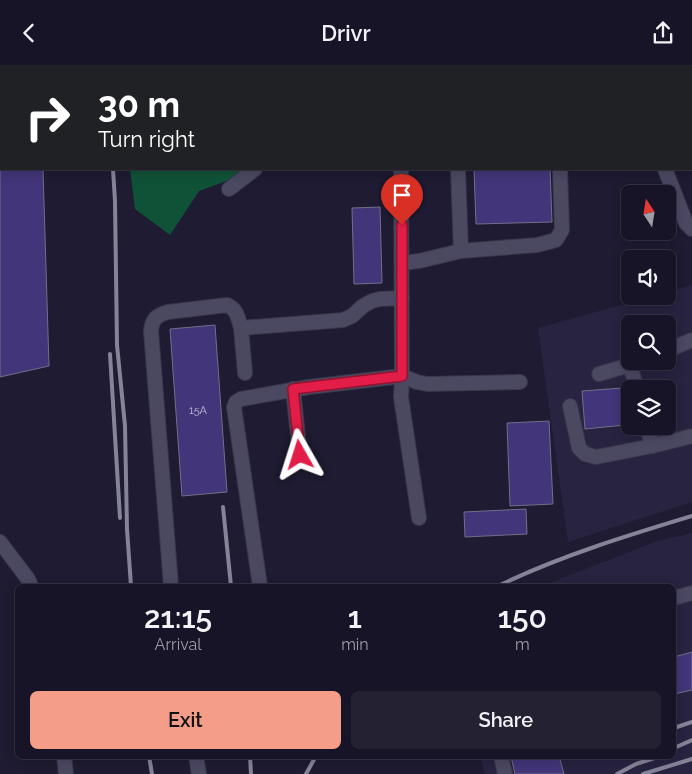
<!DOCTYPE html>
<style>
:root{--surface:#161426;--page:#232132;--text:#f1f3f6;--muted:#9e9ea7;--line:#353343;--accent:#f49e89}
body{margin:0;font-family:Raleway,sans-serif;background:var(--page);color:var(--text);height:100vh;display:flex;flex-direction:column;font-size:19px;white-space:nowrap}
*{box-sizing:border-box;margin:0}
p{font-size:16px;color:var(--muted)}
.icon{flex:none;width:28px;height:28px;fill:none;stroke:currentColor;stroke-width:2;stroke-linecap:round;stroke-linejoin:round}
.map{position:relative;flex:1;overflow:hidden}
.side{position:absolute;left:15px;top:519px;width:661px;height:175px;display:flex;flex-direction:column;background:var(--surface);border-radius:8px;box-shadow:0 2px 12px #0003,0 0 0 1px var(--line)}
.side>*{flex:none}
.guide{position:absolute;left:0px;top:0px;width:692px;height:105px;box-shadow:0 2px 12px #0003,0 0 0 1px var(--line);background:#202124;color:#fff;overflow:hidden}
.needle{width:32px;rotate:348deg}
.controls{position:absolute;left:621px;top:120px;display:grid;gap:10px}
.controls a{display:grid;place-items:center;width:55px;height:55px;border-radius:8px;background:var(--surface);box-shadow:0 2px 12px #0003,0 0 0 1px var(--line);font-size:25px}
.pin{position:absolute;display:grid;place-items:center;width:42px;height:42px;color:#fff;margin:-51px -21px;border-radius:50% 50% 50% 0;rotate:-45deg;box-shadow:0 0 5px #0007}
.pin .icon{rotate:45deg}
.me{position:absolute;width:55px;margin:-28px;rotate:354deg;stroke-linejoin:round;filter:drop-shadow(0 0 4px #0008)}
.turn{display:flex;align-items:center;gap:18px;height:105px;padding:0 15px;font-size:22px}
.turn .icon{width:65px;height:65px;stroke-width:2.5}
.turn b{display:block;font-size:35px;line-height:42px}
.eta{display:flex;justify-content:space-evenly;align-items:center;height:85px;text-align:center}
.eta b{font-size:30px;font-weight:600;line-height:35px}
.action{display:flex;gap:10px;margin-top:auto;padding:10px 15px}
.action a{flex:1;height:58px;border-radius:8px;background:var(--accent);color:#111;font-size:20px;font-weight:600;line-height:58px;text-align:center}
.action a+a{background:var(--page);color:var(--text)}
header{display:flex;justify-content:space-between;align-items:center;height:65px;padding:0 15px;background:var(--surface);font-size:22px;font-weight:600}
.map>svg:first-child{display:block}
.built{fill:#272340;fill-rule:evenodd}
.green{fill:#105238}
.building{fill:#433579;stroke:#726f8b}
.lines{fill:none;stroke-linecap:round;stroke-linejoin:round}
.minor-casing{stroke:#3b374a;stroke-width:16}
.minor{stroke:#4b4862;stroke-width:14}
.rail{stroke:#858397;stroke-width:4}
.route-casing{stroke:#92132f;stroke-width:12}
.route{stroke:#e11d48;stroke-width:9}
.labels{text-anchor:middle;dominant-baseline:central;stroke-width:5;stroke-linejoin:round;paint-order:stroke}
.number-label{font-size:11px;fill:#c1bdda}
</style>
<header><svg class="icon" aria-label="back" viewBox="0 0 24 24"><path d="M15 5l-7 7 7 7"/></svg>Drivr<svg class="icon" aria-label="share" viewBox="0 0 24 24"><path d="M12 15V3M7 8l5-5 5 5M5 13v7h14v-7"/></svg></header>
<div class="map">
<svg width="692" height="709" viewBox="0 0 692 709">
<rect width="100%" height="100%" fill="#1e1b32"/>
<g class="built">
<path d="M692,220V437L568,477L538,263L653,231H668V227ZM630,259H668V296H630ZM630,324H668V361H630Z"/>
<polygon points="692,468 692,709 485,709 480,691 674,691 674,521 542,521 657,476"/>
</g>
<polygon class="green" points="130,104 246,104 232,114 199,126 170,170 135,144"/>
<g class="building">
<polygon points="0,104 43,104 49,301 0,312"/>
<polygon points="474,104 550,104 552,157 476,159"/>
<polygon points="380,142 382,218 354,219 352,143"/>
<polygon points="215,260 227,427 182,431 170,264"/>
<polygon points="622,323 625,360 585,364 582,326"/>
<polygon points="549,356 553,439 510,441 507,358"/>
<polygon points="526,444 527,469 465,472 464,447"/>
<polygon points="692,587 692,625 674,629 674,592"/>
<polygon points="511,691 559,691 564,709 515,709"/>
</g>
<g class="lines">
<defs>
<g id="minor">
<polyline points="288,0 289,1"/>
<polyline points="399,0 399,1"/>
<polyline points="553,0 554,1"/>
<polyline points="457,1 458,0"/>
<polyline points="691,60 692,59"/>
<polyline points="401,104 402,311 401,332 419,453"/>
<polyline points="458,104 461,186"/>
<polyline points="665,104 686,158 692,164"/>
<polyline points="229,124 255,104"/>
<polyline points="402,198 419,196 461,186 537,180 556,175 562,165 560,104"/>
<polyline points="241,263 245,308"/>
<polyline points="668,285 692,275"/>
<polyline points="630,300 637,324"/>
<polyline points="599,309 643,296"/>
<polyline points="293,324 300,390"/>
<polyline points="570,341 579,383 585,389 596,392 652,381 692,371"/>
<polyline points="647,361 652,381"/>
<polyline points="0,477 28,514 31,521"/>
<path d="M171,521L151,266C152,254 157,250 168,247L227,240C237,244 238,253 241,263L343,255L352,251L363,241L372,236L380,234L402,233"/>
<polyline points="260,521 234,342 236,337 241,334 309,322 402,311 417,317 427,319 520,317"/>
<polyline points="674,533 692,528"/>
<polyline points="64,691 66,709"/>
<polyline points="196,691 199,709"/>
<polyline points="501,691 505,709"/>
</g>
</defs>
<use href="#minor" class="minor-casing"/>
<use href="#minor" class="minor"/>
<g class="rail">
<polyline points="106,0 106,1"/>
<polyline points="113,104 115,136 117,280 125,361 127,464 131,521"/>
<polyline points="110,289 120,453"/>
<polyline points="223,442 231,521"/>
<path d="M498,521C560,491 626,471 692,451"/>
<polyline points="674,663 692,657"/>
<polyline points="674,683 692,675"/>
<polyline points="149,691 152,709"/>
<polyline points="250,691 251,709"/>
<polyline points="306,709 316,691"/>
<polyline points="617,709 636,699 661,691"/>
<polyline points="643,709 692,694"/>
</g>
</g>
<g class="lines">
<defs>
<polyline id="route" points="300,390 293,324 402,311 402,160"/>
</defs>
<use href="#route" class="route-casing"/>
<use href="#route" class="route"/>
</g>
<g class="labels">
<g class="number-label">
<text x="198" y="345">15A</text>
</g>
</g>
</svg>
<div class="controls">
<a><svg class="needle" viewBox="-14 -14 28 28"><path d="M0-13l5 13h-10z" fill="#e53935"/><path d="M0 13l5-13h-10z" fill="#9e9ea7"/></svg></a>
<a><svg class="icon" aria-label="sound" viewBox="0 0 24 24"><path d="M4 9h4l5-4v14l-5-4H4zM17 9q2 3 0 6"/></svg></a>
<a><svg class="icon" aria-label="search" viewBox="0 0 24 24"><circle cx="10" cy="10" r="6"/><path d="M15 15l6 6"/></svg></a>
<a><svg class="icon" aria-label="layers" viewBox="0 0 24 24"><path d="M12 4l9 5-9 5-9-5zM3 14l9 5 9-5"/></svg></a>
</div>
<div class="pin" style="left:402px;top:160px;background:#d93025"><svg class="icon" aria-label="arrive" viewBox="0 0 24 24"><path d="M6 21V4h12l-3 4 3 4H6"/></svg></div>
<svg class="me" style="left:300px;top:390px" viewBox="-20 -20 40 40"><path d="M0-17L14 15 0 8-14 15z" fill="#e11d48" stroke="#fff" stroke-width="4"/></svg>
<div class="guide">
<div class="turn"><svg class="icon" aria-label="right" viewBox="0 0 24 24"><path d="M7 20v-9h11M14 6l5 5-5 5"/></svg><div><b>30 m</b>Turn right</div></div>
</div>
<section class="side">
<div class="eta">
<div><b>21:15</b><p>Arrival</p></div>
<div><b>1</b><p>min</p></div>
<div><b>150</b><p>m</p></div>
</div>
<div class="action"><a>Exit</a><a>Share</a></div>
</section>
</div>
